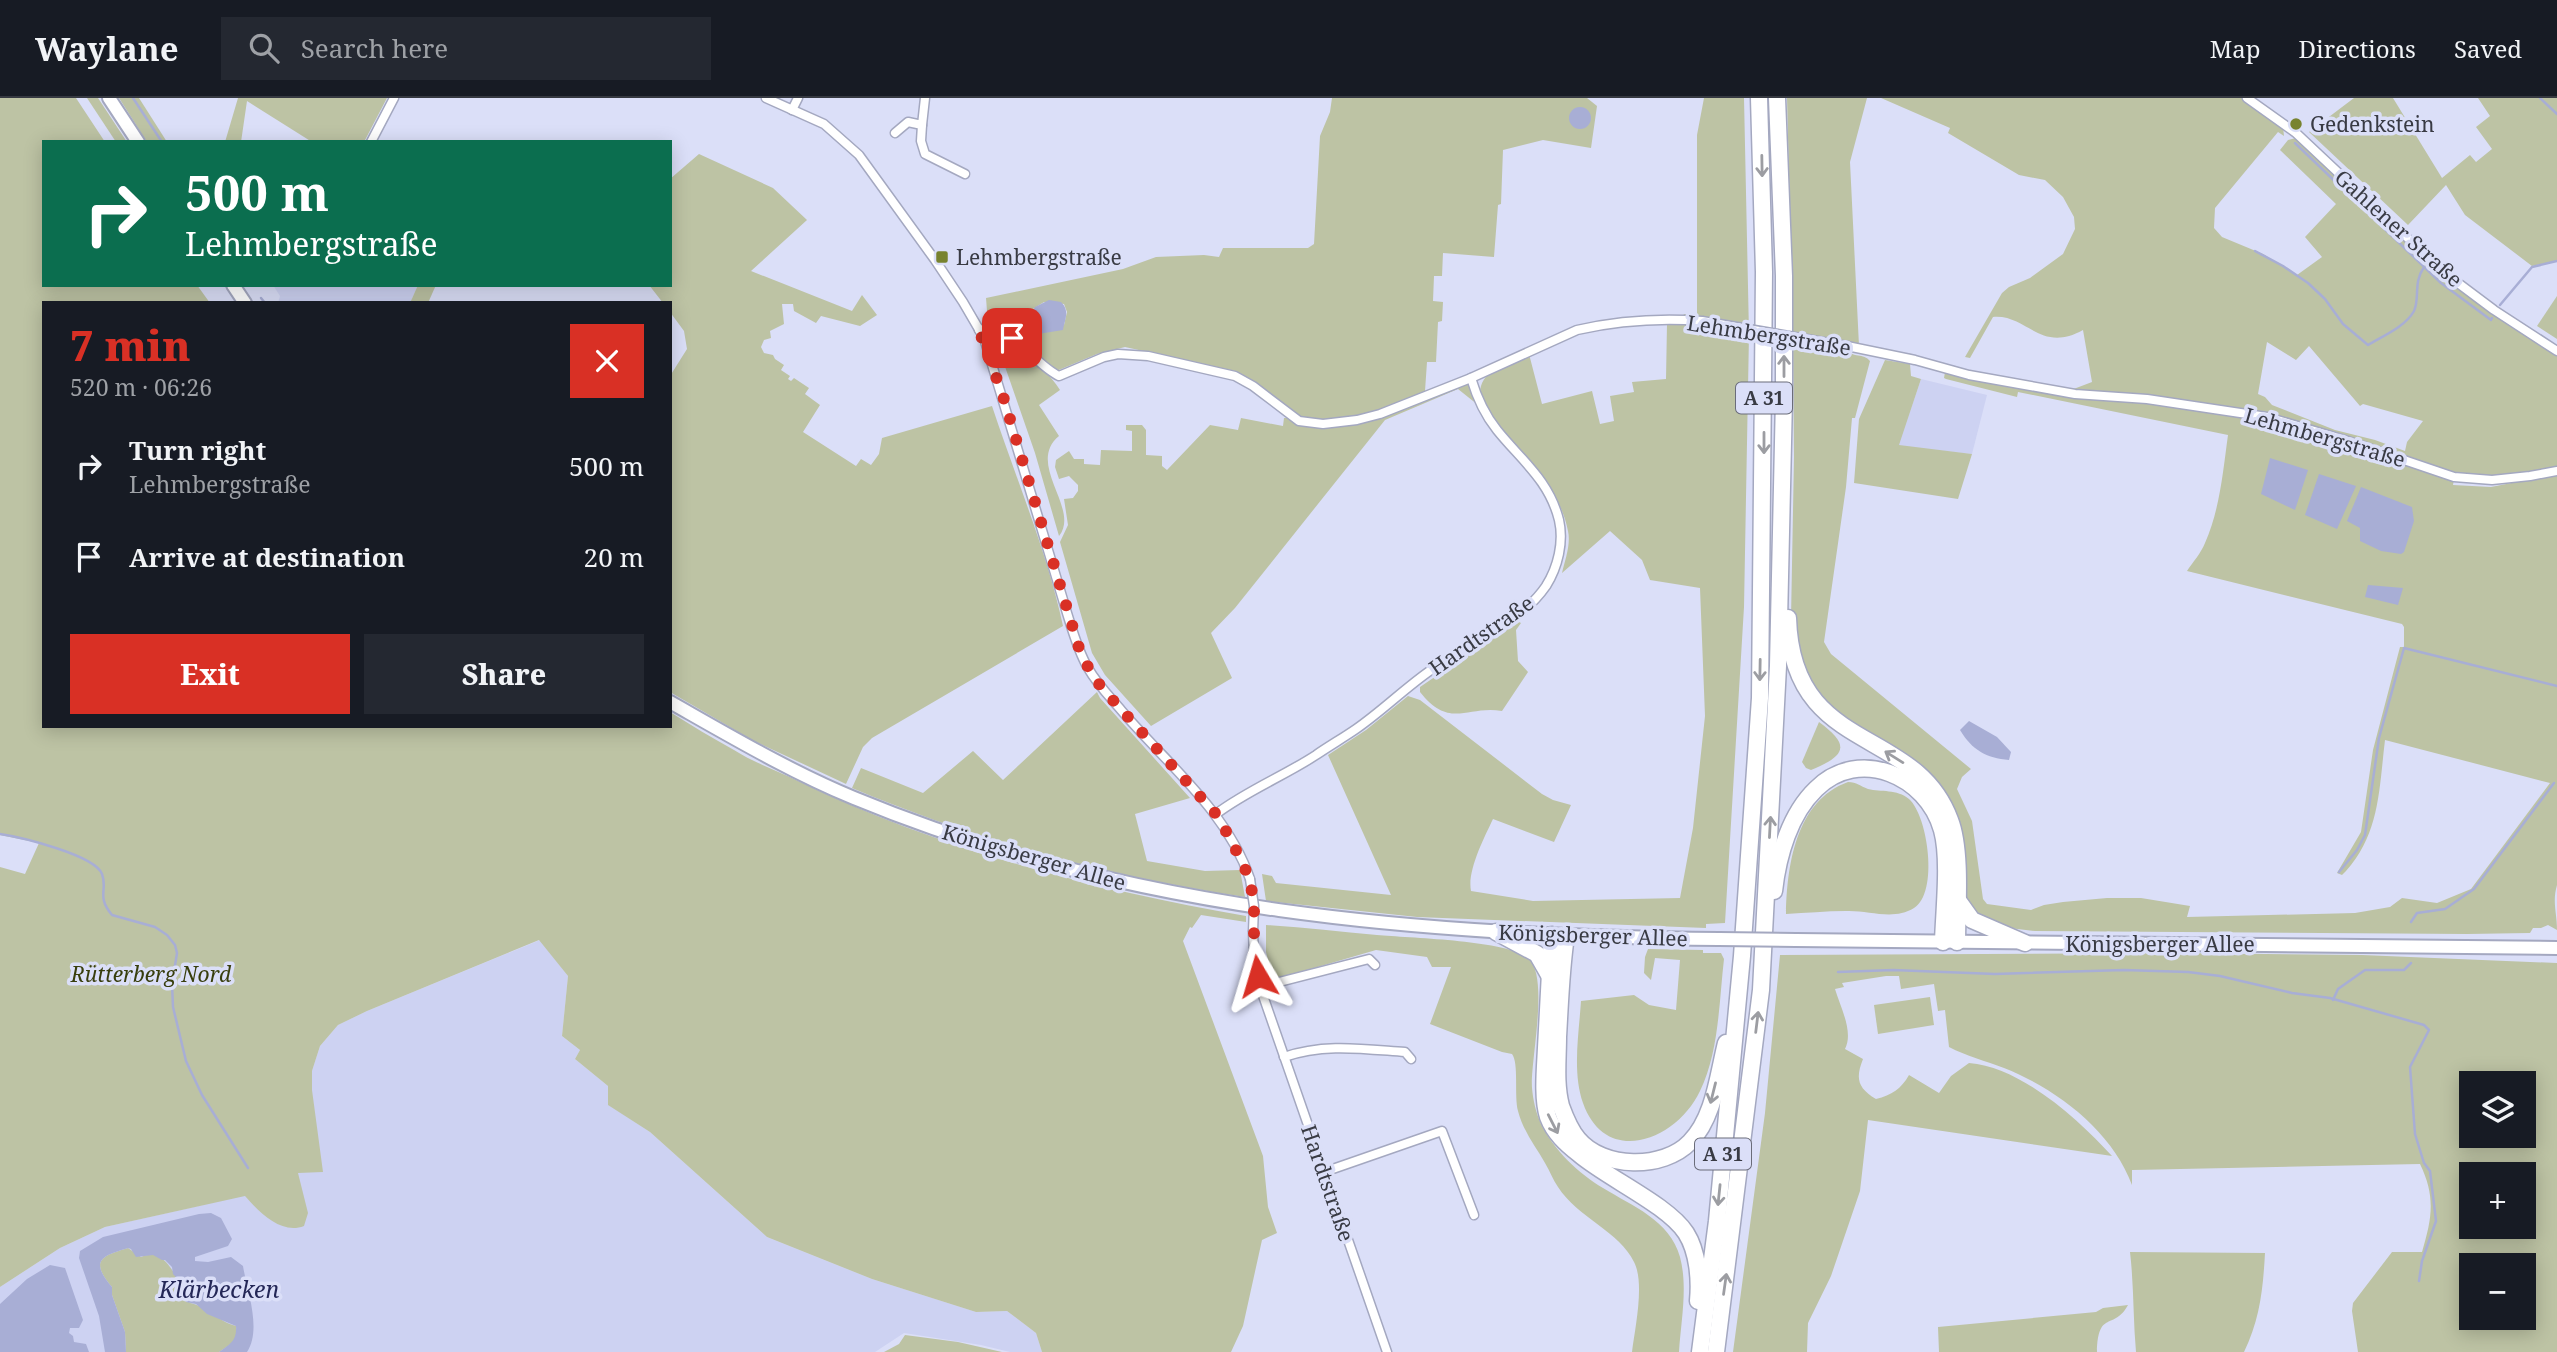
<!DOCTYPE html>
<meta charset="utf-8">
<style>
:root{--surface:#171b24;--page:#242831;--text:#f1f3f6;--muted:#9ea1a6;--line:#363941;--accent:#d93025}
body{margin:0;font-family:"Noto Serif",serif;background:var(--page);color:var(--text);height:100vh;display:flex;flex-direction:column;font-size:26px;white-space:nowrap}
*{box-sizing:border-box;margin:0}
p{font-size:23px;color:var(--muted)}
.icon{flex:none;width:38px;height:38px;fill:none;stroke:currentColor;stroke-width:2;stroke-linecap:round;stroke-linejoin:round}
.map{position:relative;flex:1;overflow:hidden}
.drawer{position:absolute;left:42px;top:203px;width:630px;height:427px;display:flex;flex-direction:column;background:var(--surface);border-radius:0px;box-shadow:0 4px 18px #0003}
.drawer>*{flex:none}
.guide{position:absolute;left:42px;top:42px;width:630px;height:147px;border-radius:0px;box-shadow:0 4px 18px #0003;background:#0b6e4f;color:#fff;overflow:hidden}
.tools{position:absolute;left:2459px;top:973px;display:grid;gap:14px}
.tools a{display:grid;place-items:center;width:77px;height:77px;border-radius:0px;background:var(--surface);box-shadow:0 4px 18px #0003;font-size:35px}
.pin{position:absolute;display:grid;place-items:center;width:60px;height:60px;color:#fff;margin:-30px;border-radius:14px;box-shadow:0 4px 10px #0006}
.me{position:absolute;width:77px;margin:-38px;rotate:353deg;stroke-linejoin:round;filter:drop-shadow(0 0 5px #0008)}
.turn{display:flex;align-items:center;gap:24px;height:147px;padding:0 28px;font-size:32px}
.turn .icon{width:91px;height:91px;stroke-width:2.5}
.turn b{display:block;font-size:49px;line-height:60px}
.round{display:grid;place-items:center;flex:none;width:74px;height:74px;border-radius:0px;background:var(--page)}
.summary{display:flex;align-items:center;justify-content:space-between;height:119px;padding:0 28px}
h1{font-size:42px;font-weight:800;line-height:52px;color:var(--accent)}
.action{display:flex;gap:14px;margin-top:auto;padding:14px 28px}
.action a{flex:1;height:80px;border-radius:0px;background:var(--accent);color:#fff;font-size:28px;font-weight:800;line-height:80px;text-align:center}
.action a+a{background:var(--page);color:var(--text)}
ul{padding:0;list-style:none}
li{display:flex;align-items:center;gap:21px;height:91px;padding:0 28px}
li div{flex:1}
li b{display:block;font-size:26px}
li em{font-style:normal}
header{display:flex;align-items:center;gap:42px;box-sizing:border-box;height:98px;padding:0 35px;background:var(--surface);border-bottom:2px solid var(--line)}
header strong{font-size:33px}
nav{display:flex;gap:38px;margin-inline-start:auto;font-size:24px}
.search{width:490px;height:63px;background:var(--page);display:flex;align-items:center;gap:18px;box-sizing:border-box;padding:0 24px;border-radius:0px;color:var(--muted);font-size:26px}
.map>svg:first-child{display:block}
.built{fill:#cdd2f2}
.green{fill:#bdc3a4;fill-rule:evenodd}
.water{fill:#a8aed5}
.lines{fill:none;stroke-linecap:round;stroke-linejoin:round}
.stream{stroke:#a8aed5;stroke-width:2.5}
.street-casing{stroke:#a4a8c0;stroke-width:11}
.secondary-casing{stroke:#a4a8c0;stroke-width:16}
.highway-casing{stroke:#a4a8c0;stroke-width:19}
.street{stroke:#fff;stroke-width:8}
.secondary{stroke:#fff;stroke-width:12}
.highway{stroke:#fff;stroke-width:16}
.street-bridge-casing{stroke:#a4a8c0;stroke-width:11;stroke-linecap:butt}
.secondary-bridge-casing{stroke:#a4a8c0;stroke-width:16;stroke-linecap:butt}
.street-bridge{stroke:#fff;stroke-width:8}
.secondary-bridge{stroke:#fff;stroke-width:12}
.oneway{stroke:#9c9da2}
.route{stroke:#d93025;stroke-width:12;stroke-dasharray:0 21.6}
.poi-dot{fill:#78832f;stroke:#dbdff8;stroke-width:2.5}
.labels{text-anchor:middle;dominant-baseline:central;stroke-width:7;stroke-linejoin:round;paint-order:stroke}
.shield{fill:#dbdff8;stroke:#6a6c7a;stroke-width:2}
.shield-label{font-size:19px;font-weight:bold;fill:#393b44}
.poi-label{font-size:21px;fill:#393b44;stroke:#dbdff8;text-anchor:start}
.street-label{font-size:21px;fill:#393b44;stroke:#dbdff8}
.park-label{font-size:21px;font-style:italic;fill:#383e0d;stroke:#dbdff8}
.water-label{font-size:23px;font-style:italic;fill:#242757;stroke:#dbdff8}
</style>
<header>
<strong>Waylane</strong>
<div class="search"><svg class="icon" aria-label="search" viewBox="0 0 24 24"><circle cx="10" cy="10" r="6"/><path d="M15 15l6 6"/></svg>Search here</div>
<nav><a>Map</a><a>Directions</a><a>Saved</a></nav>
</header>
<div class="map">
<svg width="2557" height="1254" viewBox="0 0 2557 1254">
<rect width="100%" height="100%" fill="#dbdff8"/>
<g class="built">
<polygon points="273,187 418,187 410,205 278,205 280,198"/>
<polygon points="1921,281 1987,297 1972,356 1898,348"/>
<polygon points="540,842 568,878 562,938 580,952 575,961 608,988 609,1007 650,1034 767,1139 872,1181 976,1214 1007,1213 1036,1235 1042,1254 1010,1254 981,1247 904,1235 875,1254 0,1254 0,1189 60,1150 105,1129 203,1107 312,992 312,973 320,948 338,927 367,913"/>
</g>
<g class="green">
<path d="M0,0H76L105,44H44V187H197L210,205H44V628H670V614C691,627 712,640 734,652C753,664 775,672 796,682C939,751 1090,791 1246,818V824L1201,817L1192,830L1190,829L1183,843L1263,1058L1268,1109L1277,1135L1262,1142L1243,1228L1231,1254H1042L1036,1235L1007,1213L976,1214L872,1181L767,1139L650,1034L608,1007V988L575,961L580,952L562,938L568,878L539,842L367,913L338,927L320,948L312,973V992L323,1074L298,1075L308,1115L304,1128C281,1137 259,1114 245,1098L105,1129L60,1150L0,1189V769L25,776L39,745L0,737Z"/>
<polygon points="87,0 98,0 127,44 116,44"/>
<polygon points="119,0 139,0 167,44 147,44"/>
<polygon points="238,0 387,0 364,44 312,44 247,3 241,44 225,44"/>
<path d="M1332,0H1587L1597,8L1591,50L1543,42L1503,52L1501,106L1498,107L1494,159L1443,155L1442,178H1434L1433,203L1443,204L1442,223L1438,224L1436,264H1427L1425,293L1374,315L1332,322L1300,320L1269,294L1235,273L1125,249L1097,256L1054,274L987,213L986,200L1123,171L1156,159L1204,157L1219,159L1223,150H1308L1314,146L1320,38L1330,14ZM1044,204L1064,206L1067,214L1064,227L1036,234L1032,229L1033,211Z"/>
<path d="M1704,0H1744L1749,236L1744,509L1725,825L1706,826V830L1417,819L1266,803L1262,776L1272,778L1276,785L1391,797L1328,657L1366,632L1408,598L1420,602L1542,696L1553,702L1571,707L1554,744L1493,721C1484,740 1467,773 1471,793L1533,803L1680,800L1693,730L1705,618L1700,490L1650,482L1642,462L1610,433L1562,475C1565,462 1571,446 1568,433C1564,412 1553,392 1540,375C1526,356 1473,313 1481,288C1487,269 1513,263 1529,256L1542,306L1592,293L1600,326L1614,323L1610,298L1634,294L1632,284L1666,281L1667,226L1702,227L1683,216H1697V37Z"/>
<polygon points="1787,0 1867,0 1850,64 1859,248 1912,256 1909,258 1793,236"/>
<path d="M1881,0H2243L2283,29L2284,38L2278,34L2215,110L2214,130L2222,139L2263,156L2297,177L2322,159L2305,139L2336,106L2280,52L2288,42L2296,40L2441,177L2478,206L2557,258V369C2523,375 2491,381 2456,375L2247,311L2098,293L2071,292L2092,284L2083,232C2040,256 2027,216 1993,219L1970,260L1965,259L2002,195L2009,189L2030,180L2063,156L2075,131L2074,119L2063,99L2045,82L2019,77L1948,35L1950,30ZM2267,244L2296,262L2309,248L2360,308L2363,306L2423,323L2407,344L2405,353L2375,342L2335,332L2272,307L2265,299L2258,296Z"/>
<polygon points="2354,0 2393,0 2442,80 2470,57 2476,64 2492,51 2476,29 2490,18 2478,0 2557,0 2557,163 2532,168 2465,117 2446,87 2408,127 2309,34"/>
<path d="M699,56L773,90L807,122L751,173L852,213L862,197L877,217L860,228L821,218L816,225L794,213L793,206H782L784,226L770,233L771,240L764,242L761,249L764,255L773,257L775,261L784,267L781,272L790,278L788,281L791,283L794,280L809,290L805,296L820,307L803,334L856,368L861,361L871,367L879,356L882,340L992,308C1016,381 1047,453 1063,528L872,640L863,649L846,686L752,642L670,594V278L687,251L684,233L670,214V205H663L649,187H670V81Z"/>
<polygon points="418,187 436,187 428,205 410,205"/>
<polygon points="2557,198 2557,241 2537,228"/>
<path d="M993,234C1015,244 1048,272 1060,292L1039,307L1059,338C1025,366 1081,411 1059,438L1035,355Z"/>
<path d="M1793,242L1848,252C1852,260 1864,255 1870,263L1855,320H1852L1846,389L1824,544L1831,556L1971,671L1962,679L1957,691L1972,723L1983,801L1987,806L2031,812L2044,807L2063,804L2107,800H2141L2190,808L2187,819L2355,815L2390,809L2402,800L2437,805L2471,791L2550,685L2385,642C2379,691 2380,735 2346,773L2342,777L2337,775L2361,734L2373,652L2400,549H2404V529L2402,526L2187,473C2193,464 2201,455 2205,445C2220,411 2223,373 2228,337L2018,294L2017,299L1946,281L1944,280L1945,274L1969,280L2161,304L2269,323L2454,381L2453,387L2491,389L2557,376V787C2552,804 2557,815 2557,832L2548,827L2541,830H2533L2530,835L2467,836L2035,833L1993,828L1965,807L1952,713L1843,623L1806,583L1791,521L1794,359Z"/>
<polygon points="1885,262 1910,266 1911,278 1921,281 1899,347 1972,356 1958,401 1854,385 1859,321"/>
<polygon points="1469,285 1478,307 1458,291 1385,322 1235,510 1211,535 1232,580 1151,628 1105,577 1092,555 1060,444 1068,427 1064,401 1073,400 1078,393 1078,387 1069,378 1059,381 1055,369 1056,362 1069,353 1074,361 1084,361 1084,366 1100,367 1101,352 1132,353 1132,333 1126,332 1126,327 1142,327 1146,332 1146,357 1162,358 1162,368 1167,372 1210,327 1238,332 1241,320 1283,328 1284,320 1291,320 1330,328"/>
<path d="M1517,523L1521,525L1516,532L1518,563L1528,574L1502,613C1467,607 1450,632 1420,594V589Z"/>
<path d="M1097,594L1100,600L1190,700L1135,716L1147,763L1205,773L1240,772L1245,799C1110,779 978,743 852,690L861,670L923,695L973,653L1003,682Z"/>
<path d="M1819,624C1850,647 1847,657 1811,672L1806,670L1802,664Z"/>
<path d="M1848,684C1857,684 1860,688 1868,691C1881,694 1897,691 1909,701C1928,718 1939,795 1914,810C1893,823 1869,812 1846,813C1826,813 1806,815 1786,816C1787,769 1795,703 1848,684Z"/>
<path d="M1266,827C1303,829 1340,834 1377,837C1409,840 1506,842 1528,860C1550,878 1530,963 1532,990C1533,1002 1536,1015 1541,1026C1553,1051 1579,1076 1603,1090C1632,1108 1670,1122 1680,1159C1688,1189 1681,1223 1679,1254H1632C1635,1230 1645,1185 1634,1164C1620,1134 1577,1119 1558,1089C1553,1082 1550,1073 1545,1065C1536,1049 1523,1033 1518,1013C1514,998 1519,965 1512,956L1502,954L1430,926L1451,869H1432L1427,859L1376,852L1273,882L1266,854Z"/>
<path d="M1648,851L1703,852V855H1721L1724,861C1719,904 1719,954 1700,993C1677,1042 1606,1070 1583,1005C1572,974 1579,935 1581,903L1634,897L1649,907L1676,912L1680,862L1655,860L1651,882L1644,875L1645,859Z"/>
<path d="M2176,855L2362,857L2557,865V1254H2358L2352,1213L2353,1205L2392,1154H2422C2432,1120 2436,1099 2420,1066L2132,1072V1087C2112,1033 2057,991 2004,970C1986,963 1966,958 1949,949L1945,912L1938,913L1934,886L1901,891L1899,878H1886L1842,885L1844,889L1835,891C1840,908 1854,934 1845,951L1863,961C1855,981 1858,990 1876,1001C1892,997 1901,991 1909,977L1939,995L1951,978L1969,965C2021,969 2078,1021 2112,1058L1868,1022L1860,1093L1831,1178L1808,1225L1807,1254H1733L1765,1015L1780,857ZM2471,985H2524V1038H2471ZM2524,1076V1129H2471V1076ZM2524,1167V1220H2471V1167Z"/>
<polygon points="1930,899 1934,927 1878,936 1874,907"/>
<path d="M128,1150L141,1159C165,1149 171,1175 185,1189L184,1197L190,1205C207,1208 219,1224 236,1228V1238L234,1244L219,1254H126L125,1234L112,1197V1189C89,1162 102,1158 128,1150Z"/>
<path d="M2130,1154L2265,1155C2263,1191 2260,1221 2244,1254H2136C2133,1221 2134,1188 2130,1154Z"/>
<path d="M2128,1207C2114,1233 2098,1211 2097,1254H1939L1938,1229L2096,1214L2103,1210Z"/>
<polygon points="905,1237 958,1244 1002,1254 884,1254 899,1246"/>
</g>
<g class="water">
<circle cx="1580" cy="20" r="11"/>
<path d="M1049,202L1061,204C1070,213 1065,221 1063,232L1038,236L1030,226L1029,219L1035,209Z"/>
<polygon points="2270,360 2308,372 2295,412 2261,396"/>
<polygon points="2319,376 2356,388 2337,431 2305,417"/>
<polygon points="2361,389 2412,409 2414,423 2404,454 2401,456 2381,453 2360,443 2360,430 2347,423"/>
<polygon points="2368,487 2403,490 2398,507 2365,499"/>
<path d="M1969,623L1997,639L2011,654L2009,662C1986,660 1972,652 1960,632Z"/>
<path d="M211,1115L221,1120L232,1141L228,1148L195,1159V1163L208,1164L231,1159L243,1168C247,1193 262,1231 247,1254H219C230,1246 237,1243 236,1228L207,1216L196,1206L186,1204L185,1189L173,1176L172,1169L165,1162H162L153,1157L136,1159L131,1151L128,1150C102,1158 89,1162 112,1189V1197L125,1234L126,1254H105L99,1218L79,1160L80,1153L103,1139L199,1116Z"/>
<polygon points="50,1167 65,1170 83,1222 79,1230 70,1230 69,1235 73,1238 74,1244 86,1246 89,1254 0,1254 0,1206 27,1181"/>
</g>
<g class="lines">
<g class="stream">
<polyline points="133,0 162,44"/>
<polyline points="2540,0 2557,16"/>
<polyline points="2295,45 2441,185 2491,222 2492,220"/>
<path d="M2255,153L2283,168L2308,185L2325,201L2343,226L2368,247C2383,238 2405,229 2414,213C2420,200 2413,185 2424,169"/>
<polyline points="261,200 265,205"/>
<polyline points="2500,207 2532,169 2557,163"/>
<path d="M0,736C20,739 95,757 102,776C108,792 96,798 112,817L155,829L167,837L175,847L177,855L172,886L173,909L186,963L202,997L248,1070"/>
<polyline points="2339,774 2357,752 2365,737 2379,640 2404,550 2557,588"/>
<polyline points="2411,824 2417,815 2445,811 2474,791 2554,685"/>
<polyline points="1838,874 1893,872 1995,876 2124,872 2188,874 2220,878 2292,895 2330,900 2424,927 2429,932 2410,969 2415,1036 2424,1065 2430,1073 2436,1123 2422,1163 2419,1183"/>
<polyline points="2333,902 2338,891 2365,872 2404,872 2411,865"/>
</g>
<defs>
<g id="street">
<path d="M766,0L824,26L859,57L935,162L963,204L984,240L1067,515C1073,534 1078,553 1088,570C1097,586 1110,599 1121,612C1167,666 1227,713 1250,781"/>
<polyline points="2247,0 2296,35 2446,176 2494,212 2557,253"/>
<polyline points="792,12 798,0"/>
<polyline points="922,27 921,43 925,56 965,76"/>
<polyline points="895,35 908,24 922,27 925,0"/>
<polyline points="371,44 394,0"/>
<path d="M979,232C1011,224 1033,266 1059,278L1104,259L1118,256L1148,258L1235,278L1253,288L1299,323L1323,326L1357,322L1380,316L1471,280L1577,232C1617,223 1661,220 1702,223"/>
<polyline points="1847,248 1915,262 1969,277 2075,296 2147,301 2267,319 2345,342 2454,379 2492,382 2530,378 2557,373"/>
<path d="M1216,716C1246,693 1284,678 1316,657C1329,648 1343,640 1356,631C1382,613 1405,590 1431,572C1468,547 1520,526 1546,488C1558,469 1564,444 1559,422C1549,382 1521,362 1497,332C1484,316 1477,300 1471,280"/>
<polyline points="1253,834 1254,858 1260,889 1387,1254"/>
<polyline points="1260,889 1369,861 1375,867"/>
<path d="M1284,959C1324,945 1363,951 1405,954L1411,961"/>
<polyline points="1324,1074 1442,1033 1474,1117"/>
</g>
<g id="secondary">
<polyline points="109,0 138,44"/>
<polyline points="233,187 245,205"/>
<path d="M670,604C730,638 791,674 854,700C1131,815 1423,837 1719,841"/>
<polyline points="1796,842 2557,850"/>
</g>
<g id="highway">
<path d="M1788,520C1792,658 1915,626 1950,722C1962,753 1957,810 1957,844"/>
<path d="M1774,793C1778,757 1790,716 1816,691C1859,648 1927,678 1942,732C1950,761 1944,812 1943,844"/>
<polyline points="1957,801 1972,822 2025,845"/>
<polyline points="1496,834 1537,856 1549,877"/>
<path d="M1552,837C1550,875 1548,912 1546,950C1545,971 1542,999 1548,1019C1554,1035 1566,1046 1579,1056C1607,1080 1668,1107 1686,1135C1698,1154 1700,1182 1698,1203"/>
<path d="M1566,838C1561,871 1560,905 1558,939C1558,962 1555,985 1561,1008C1565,1019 1570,1032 1578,1041C1603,1071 1663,1072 1690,1044C1714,1020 1718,977 1726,945"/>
<polyline points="1700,1254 1717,1123 1742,858 1760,600 1764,174 1759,0"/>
<polyline points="1716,1254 1761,892 1778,568 1784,300 1784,178 1777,0"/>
</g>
</defs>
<use href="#street" class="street-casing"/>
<use href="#secondary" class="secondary-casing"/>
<use href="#highway" class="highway-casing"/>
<use href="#street" class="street"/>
<use href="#secondary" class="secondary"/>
<use href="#highway" class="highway"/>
<defs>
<g id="street-bridge">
<polyline points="1702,223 1847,248"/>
<polyline points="1250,781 1254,808 1253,834"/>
</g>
<polyline id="secondary-bridge" points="1719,841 1796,842"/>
</defs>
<use href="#street-bridge" class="street-bridge-casing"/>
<use href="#secondary-bridge" class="secondary-bridge-casing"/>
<use href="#street-bridge" class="street-bridge"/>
<use href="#secondary-bridge" class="secondary-bridge"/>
</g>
<defs><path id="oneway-shaft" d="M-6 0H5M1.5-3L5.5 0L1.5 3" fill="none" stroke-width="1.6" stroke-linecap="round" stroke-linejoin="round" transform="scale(1.75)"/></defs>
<g class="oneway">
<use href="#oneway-shaft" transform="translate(1762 68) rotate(89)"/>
<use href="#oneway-shaft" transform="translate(1784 268) rotate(-90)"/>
<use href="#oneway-shaft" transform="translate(1764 345) rotate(90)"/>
<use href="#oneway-shaft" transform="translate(1760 572) rotate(91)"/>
<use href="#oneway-shaft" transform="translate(1894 659) rotate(-148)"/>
<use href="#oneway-shaft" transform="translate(1770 729) rotate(-87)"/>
<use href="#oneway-shaft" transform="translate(1757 924) rotate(-83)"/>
<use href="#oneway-shaft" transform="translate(1713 995) rotate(104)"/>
<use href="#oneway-shaft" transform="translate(1553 1026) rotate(63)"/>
<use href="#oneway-shaft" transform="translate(1719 1097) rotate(96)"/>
<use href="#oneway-shaft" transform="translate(1725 1186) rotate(-82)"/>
</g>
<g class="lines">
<polyline class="route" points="1012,240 989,230 979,232 1003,298 1079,550 1089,571 1101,589 1216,716 1230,740 1250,781 1254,808 1254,858 1258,878"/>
</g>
<g class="poi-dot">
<circle cx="2296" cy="26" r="7"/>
<rect x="935" y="152" width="14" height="14" rx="3.5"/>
</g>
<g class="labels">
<g class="shield">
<rect x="1736" y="284.5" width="56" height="31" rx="5"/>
<rect x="1695" y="1040.5" width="56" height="31" rx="5"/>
</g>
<g class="shield-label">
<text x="1764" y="300">A 31</text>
<text x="1723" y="1056">A 31</text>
</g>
<g class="poi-label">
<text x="2310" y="26">Gedenkstein</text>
<text x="956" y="159">Lehmbergstraße</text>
</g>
<g class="street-label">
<text transform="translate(2399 130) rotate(42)">Gahlener Straße</text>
<text transform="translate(1769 237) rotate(9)">Lehmbergstraße</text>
<text transform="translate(2325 339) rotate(16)">Lehmbergstraße</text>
<text transform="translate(1481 537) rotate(-35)">Hardtstraße</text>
<text transform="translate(1034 759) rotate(16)">Königsberger Allee</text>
<text transform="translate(1593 837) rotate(2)">Königsberger Allee</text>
<text x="2160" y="846">Königsberger Allee</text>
<text transform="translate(1328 1085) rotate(71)">Hardtstraße</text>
</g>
<g class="park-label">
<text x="151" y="876">Rütterberg Nord</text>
</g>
<g class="water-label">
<text x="219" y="1191">Klärbecken</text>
</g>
</g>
</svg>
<div class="tools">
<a><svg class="icon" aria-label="layers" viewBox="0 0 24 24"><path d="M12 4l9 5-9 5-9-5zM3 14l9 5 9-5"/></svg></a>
<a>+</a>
<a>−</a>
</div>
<div class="pin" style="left:1012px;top:240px;background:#d93025"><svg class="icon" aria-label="arrive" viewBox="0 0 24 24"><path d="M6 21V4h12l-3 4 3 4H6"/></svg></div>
<svg class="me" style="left:1258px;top:878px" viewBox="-20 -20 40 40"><path d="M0-17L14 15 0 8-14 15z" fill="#d93025" stroke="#fff" stroke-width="4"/></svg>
<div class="guide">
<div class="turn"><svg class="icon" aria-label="right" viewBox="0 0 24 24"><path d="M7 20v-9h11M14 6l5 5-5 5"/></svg><div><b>500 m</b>Lehmbergstraße</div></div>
</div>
<section class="drawer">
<div class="summary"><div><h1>7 min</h1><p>520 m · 06:26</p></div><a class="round" style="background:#d93025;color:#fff"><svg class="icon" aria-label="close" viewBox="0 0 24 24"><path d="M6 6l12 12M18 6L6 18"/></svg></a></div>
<ul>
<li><svg class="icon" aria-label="right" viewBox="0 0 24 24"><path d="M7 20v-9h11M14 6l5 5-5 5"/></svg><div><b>Turn right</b><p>Lehmbergstraße</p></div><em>500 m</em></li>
<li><svg class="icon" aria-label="arrive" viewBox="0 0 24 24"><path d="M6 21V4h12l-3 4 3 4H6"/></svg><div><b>Arrive at destination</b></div><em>20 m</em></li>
</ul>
<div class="action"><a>Exit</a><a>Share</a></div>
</section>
</div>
